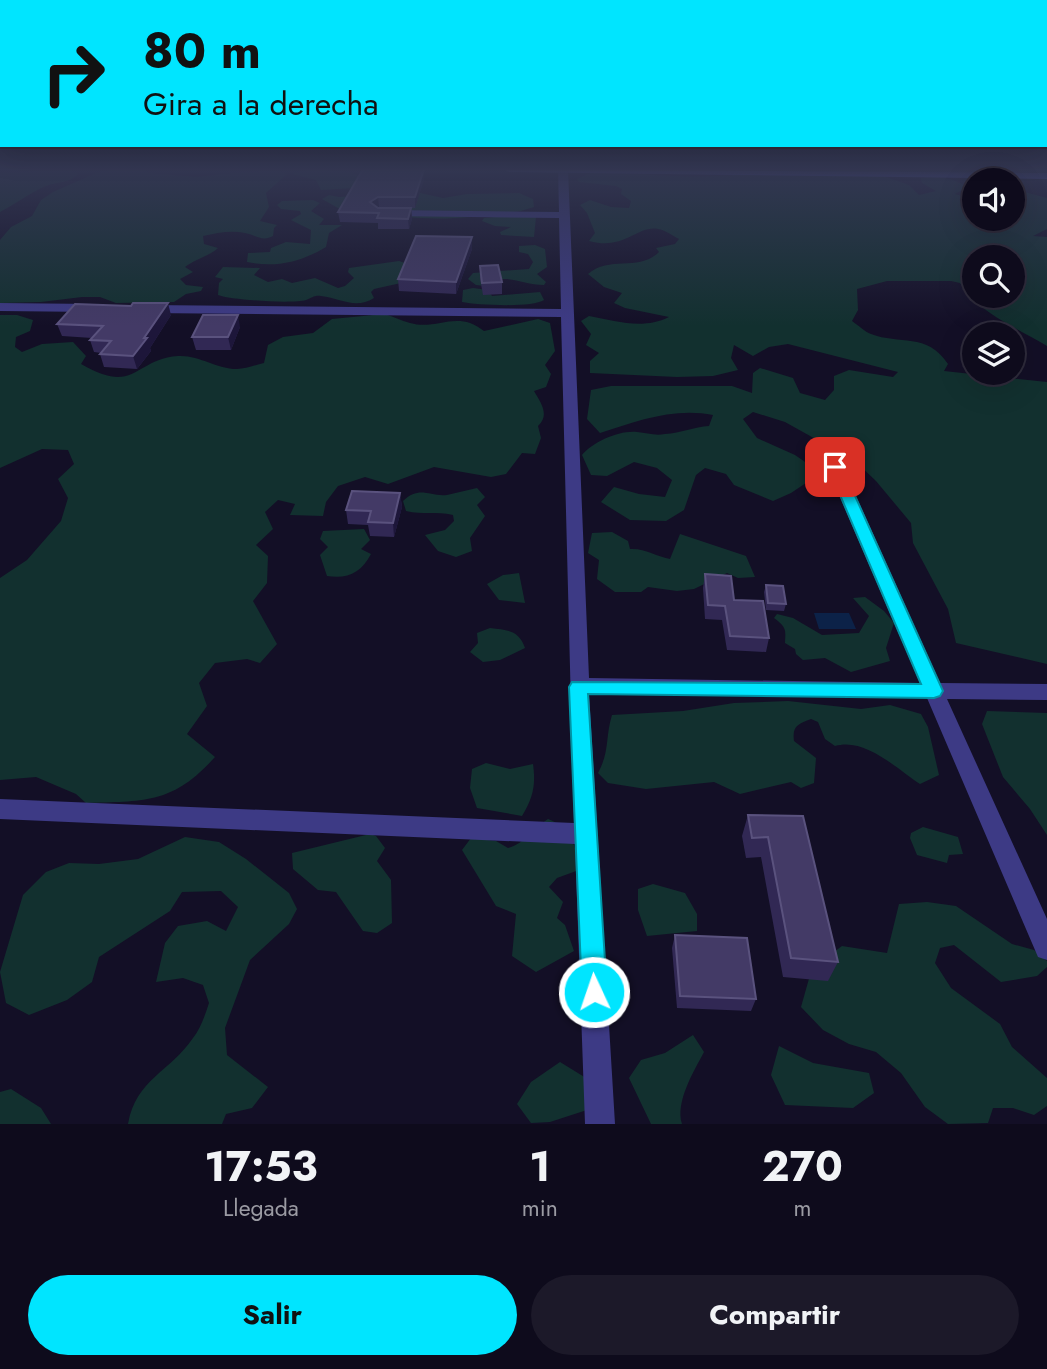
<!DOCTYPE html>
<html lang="es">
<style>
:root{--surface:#0e0b1c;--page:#1c1929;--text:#f1f3f6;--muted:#9b9ba3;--line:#2e2b3b;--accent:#00e5ff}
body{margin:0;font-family:Jost,sans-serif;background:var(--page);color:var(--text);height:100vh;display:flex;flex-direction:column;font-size:26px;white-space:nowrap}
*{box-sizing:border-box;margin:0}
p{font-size:23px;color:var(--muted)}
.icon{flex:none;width:38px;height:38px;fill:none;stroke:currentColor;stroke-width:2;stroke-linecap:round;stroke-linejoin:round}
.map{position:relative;height:1124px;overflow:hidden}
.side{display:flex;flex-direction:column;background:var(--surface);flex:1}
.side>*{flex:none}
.hud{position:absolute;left:0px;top:0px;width:1048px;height:147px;box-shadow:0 7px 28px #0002,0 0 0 2px var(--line);background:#00e5ff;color:#111;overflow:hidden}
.tools{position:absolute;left:962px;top:168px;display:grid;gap:14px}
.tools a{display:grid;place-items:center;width:63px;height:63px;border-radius:50%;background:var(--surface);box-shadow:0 7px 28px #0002,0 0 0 2px var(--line);font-size:35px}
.pin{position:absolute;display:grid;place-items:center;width:60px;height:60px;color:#fff;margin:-30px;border-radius:14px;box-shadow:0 4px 10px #0006}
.me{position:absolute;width:77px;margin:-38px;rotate:357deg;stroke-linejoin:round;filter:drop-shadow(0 0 5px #0008)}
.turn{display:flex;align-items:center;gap:24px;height:147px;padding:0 28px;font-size:32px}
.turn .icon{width:91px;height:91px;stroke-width:2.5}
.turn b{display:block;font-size:49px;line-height:60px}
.eta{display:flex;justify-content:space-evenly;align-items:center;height:119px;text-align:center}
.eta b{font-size:42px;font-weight:700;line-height:49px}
.button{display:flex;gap:14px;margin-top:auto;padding:14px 28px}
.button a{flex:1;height:80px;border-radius:42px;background:var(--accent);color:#111;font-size:28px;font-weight:700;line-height:80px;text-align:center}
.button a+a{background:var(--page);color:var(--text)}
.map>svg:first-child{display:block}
.green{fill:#12302f;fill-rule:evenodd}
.water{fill:#0c2248}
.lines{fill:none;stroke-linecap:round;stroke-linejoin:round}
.street{fill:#3d3a85;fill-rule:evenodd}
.secondary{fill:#6f6bff;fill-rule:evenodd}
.wall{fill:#312854}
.shaded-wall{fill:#1d163a}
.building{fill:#433a66;stroke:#5a527e;stroke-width:2}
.route{fill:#00e5ff;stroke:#0095a6;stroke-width:2}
</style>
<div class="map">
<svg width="1047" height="1124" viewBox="0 0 1047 1124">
<rect width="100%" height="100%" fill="#130f26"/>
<g class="green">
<path d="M142,169L150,173L196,177L242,172L280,171L287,174L266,193L269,207L260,221L277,225L274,228L273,236C262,242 256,235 245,233C231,230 217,233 203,236L204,244L218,248C208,257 195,259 185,267L193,272L180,279L186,285L203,287L201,291L186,294L174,302L116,303L100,297H82L41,302L0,303V240L11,227L32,216L41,200L53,192L96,173L109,170Z"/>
<polygon points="311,169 350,172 362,177 354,188 321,190 316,180 292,174"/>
<path d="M70,170L78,174C68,184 59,181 46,186C29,193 16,204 0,212V173Z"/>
<path d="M764,170L825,175L841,170H866L909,185L919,195L936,191L922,183L921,178C937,176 954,178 967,187L955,194L975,200V219H1013V191L1017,190L1047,198V229L1033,236L1047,237V346C1019,329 977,312 960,283L951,281H887L857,289L858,310L852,321C858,325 865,332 871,334C899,345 927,332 948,364L944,371L1047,382V664L956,643L948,609L913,543L911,523L876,481L855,461L785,422L753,412L743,419L757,438L795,455L821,473L791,493L773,501L734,485L726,474L705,468L696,475L684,510L666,521L630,520L601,502L614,487L639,494L665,497L672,480L657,468L634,462L607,476L591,475L582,455C593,442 619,430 637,432C647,433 655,436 665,434C681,433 694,427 709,426L713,415C675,407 636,421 600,433L587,419L591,390L611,386H732L752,393L753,373L760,368L793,378L800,393L825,400L834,390V376L849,370L893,377L898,372L788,344L769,347L753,356L734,345L731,358L738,370L713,376L677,377L590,373V361L599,353L586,345L591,334L581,321L589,316C616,321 643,330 669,317L625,308L614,303L622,293L604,287L588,274C610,255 639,272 659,252L656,248L675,244L679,239C673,236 665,230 658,229C637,225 625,251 589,241L595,233L587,213L580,205L590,200L611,207L629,208L631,201L621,194L622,189L616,186L579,182L577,179L592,172C648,173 709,183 764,170ZM975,257H1013V296H975Z"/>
<path d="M416,192L443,198L467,194L519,193L533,199L534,207L521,211C467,218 424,224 370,210L406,202L345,212L322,199L329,195L339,197Z"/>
<path d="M313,200L320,203L311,211L324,219L319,225H342L329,233L326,247C301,262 276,268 247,262L248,253L270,252L271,248L286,242L310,244L311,230L291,220L301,214L300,211L281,209L277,205L282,201Z"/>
<polygon points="506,216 536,217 534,237 501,235 500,232 511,227 495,226 482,221 484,218"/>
<path d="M535,245L545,249L547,267L537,274L546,282L544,285C521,285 504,271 485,286L476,285L468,279L473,273L529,269L533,262L528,254L519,252V246Z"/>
<path d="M399,261L408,264L401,283L374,289L371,292L374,298C355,310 341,298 321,296C314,295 312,298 306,300C292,304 231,300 218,295L219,283L223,279L215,277L223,267L260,268L254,275L268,282L282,279L292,283L315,278L338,288L345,286L354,278L348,272L349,268Z"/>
<path d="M473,288L488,290L492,296L540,292L544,300C532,308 477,305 462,302L463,290Z"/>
<path d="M384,314C393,316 401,321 410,323C437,331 457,309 484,331L538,319L550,323L555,351L545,365L551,374L546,387L534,391C541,403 550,415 538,426L541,438L535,454L522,453L506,474L491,477L434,467L388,484L365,477L338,486L326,502L323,516L290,515L295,504L278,500L265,512L273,529L256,545L268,556L267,583L253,601L277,644L260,663L247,659L215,663L199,683L207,706L187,734L215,757C173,804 145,801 86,803L76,794L36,777L0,780V578L27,560L61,521L68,498L58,479L74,464L68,450L42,449L0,468V315H17L33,320L30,331L16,337L15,347L22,352L42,344L73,342L86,356L81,364C136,396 134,359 178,356C200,355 216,369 237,369C245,369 255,365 264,363L268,345L283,337L313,333L332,319Z"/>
<path d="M477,488L485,497L477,505L485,516L470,538L472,551L456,557L438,551L425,535L445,530L454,521L453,515C436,511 423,515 406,511L403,501C420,485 429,497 447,495C457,493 467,490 477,488Z"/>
<path d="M364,529L370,540L361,549L371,554C361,573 348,579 327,576L320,555L328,547L320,539L323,531Z"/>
<path d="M612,532L628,541L630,549C645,548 655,556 670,559L680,534L746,556L755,577L738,578L727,573L694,589L677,591L648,587L641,592H615L597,579L599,560L588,553L592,533Z"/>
<polygon points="519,573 525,603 499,600 487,584 503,575"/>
<path d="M865,597L884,611L894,623L886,648L890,661L851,672L825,658L803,660L796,654L795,649L785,643C786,629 786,627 774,618L777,614L793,618L822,635L859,633L869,616L853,598Z"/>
<path d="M490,628C507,630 519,630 525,648L500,660L483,662L470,652L478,643L477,633Z"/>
<path d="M788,701L861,709L890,705L921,714L928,727L939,775L920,784C897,769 865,737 835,746L825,739L818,722L811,719C798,724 792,726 794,741L816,758L814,783L801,788L791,782L740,794L714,782L646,789L608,783L598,773C610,751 605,738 612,715L683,711L734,703Z"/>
<polygon points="987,711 1047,713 1047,835 1030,809 1003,777 982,724"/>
<path d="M486,763L510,769L533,764C536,785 533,798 522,816L477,808L470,788L472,769Z"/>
<path d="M548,819C571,828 577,847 579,870L557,878L549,887L563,902L557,918L565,925L574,951L536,972L512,956L516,914L496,906L462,850L471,838L496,841L508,848C526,843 532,829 548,819Z"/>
<polygon points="923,827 958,837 963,854 949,855 947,863 917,855 910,838 911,833"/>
<polygon points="370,834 376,836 385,848 377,861 391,880 392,923 377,933 363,931 336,892 318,890 293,869 292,853"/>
<path d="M185,837L219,842L246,859L289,893L297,909L289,924L250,960L225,1028L227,1055L268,1087L252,1108L226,1114L222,1124H128C136,1079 170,1072 193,1038C201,1028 205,1015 209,1003L203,985L183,978L156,982L165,943L178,926L207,921L226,931L238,907L221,891L182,892L170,911L99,957L92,982L67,1000L29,1015L6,1003L0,972L23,895L46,872L69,863L99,864L138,859Z"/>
<polygon points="653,884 685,893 697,914 697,931 647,936 638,910 638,889"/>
<polygon points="927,902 956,906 1012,944 1034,950 1047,961 1047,967 1037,976 1001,982 954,945 940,948 935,963 951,988 1000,1024 1012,1047 1047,1078 1047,1106 1034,1115 1013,1108 993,1108 988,1123 948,1124 925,1107 901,1073 876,1052 849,1044 823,1030 801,1007 812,968 842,946 887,953 899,904"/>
<path d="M693,1035L704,1052C694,1071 675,1102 682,1124H651L629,1078L641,1060L665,1053Z"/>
<polygon points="779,1046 813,1063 869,1073 874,1093 853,1108 785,1105 771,1075"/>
<polygon points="560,1062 586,1078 587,1110 550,1122 531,1123 517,1104 531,1082"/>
<polygon points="11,1089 41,1108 51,1124 0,1124 0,1092"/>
</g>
<polygon class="water" points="814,613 849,613 856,629 819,629"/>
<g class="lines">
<g class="street">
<polygon points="558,169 568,169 589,678 920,683 827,467 835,462 843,467 940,683 1047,684 1047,700 947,699 1047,919 1047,960 1038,957 927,698 589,694 615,1124 585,1124 575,844 0,819 0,799 574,823 561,317 147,313 141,309 147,305 561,309 559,218 389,216 384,213 389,210 559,212"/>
<polygon points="0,303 94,304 100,308 94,312 0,311"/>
</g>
<polygon class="secondary" points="504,169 1047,173 1047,179 509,172"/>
</g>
<g class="wall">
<polygon points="424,169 424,179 415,208 378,208 411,208 412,219 409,229 378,229 378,223 340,222 338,212"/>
<polygon points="472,237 472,249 456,294 399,291 398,279"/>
<polygon points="480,266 502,282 502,294 483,295 480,278"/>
<polygon points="171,315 150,348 151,351 137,369 104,367 100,354 101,353 94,352 90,340 92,338 62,336 57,324"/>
<polygon points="240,327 231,350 196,350 192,337"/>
<polygon points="400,493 402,507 394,537 370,536 368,525 348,524 346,510"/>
<polygon points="705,574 734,600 769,638 766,652 727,650 722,620 705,619 703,588"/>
<polygon points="766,585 786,604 784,611 766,610 764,592"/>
<polygon points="748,815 803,816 838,962 828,981 783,977 761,857 746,858 742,836"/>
<polygon points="675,935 756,999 751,1011 677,1008 672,948"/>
</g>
<g class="shaded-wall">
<polygon points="424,169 424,179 415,208 415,197"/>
<polygon points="378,197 379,207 372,212 370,202"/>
<polygon points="411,208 412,219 409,229 408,219"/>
<polygon points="472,237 472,249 456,294 456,282"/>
<polygon points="168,303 171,315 150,348 151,351 137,369 133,356"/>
<polygon points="238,315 240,327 231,350 228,337"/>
<polygon points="400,493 402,507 394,537 393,523"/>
</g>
<g class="building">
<polygon points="363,169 424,169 415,197 378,197 370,202 378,208 411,208 408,219 377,218 379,213 338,212"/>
<polygon points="416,236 472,237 456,282 398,279"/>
<polygon points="498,265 502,282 482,283 480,266"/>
<polygon points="133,303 168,303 144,338 147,338 133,356 100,354 111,341 90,340 103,326 57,324 75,304 131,306"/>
<polygon points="203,315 238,315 228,337 192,337"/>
<polygon points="352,491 400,493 393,523 368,522 371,511 346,510"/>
<polygon points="705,574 731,576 734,600 763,601 769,638 730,636 725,606 708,605"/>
<polygon points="766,585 783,586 786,604 768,603"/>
<polygon points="748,815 803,816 838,962 791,958 768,837 752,838"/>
<polygon points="675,935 747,938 756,999 680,996"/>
</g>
<linearGradient id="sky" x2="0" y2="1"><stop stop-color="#0a0815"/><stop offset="0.52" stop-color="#333752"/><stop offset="1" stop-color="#333752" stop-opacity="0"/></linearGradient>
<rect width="1047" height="326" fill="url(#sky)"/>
<polygon class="route" points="835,463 842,467 943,691 940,696 934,698 588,694 607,992 603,1001 594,1004 586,1001 582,992 569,687 572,682 921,684 828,467"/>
</svg>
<div class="tools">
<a><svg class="icon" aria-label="sound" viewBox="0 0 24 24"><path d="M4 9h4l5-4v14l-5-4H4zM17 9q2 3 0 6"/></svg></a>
<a><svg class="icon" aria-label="search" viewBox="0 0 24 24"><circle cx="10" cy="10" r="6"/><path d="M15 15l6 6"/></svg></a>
<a><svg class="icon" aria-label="layers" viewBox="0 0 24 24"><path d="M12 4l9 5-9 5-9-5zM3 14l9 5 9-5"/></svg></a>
</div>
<div class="pin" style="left:835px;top:467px;background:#d93025"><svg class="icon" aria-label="arrive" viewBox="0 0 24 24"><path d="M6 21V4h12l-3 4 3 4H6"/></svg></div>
<svg class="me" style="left:594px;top:992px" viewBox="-20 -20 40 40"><circle r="17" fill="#00e5ff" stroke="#fff" stroke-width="3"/><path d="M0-11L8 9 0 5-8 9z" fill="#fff"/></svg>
<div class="hud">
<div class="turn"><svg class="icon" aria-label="right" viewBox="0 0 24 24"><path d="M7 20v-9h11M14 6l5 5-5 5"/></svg><div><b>80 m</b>Gira a la derecha</div></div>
</div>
</div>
<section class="side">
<div class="eta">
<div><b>17:53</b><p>Llegada</p></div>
<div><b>1</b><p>min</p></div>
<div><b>270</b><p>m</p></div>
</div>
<div class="button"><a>Salir</a><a>Compartir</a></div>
</section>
